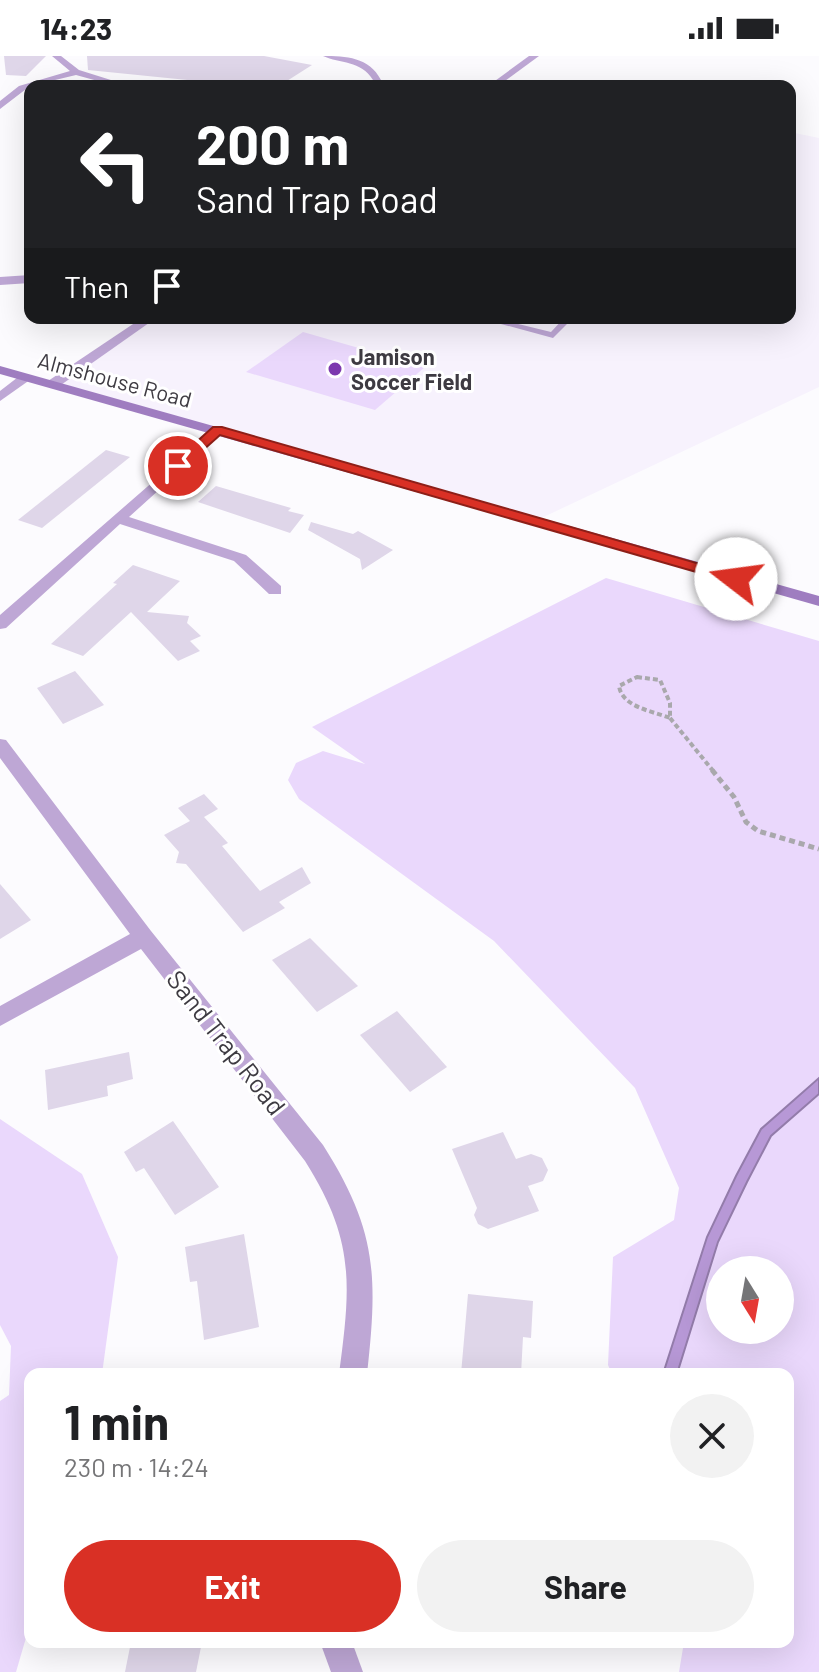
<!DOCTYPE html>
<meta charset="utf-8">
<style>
:root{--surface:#fff;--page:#f2f2f2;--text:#202124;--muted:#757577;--accent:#d93025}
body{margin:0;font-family:Barlow,sans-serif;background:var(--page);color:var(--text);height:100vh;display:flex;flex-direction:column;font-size:30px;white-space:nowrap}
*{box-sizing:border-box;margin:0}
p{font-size:26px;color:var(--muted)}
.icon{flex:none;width:44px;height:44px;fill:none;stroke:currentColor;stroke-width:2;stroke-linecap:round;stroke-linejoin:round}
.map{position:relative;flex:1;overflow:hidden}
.details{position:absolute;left:24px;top:1312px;width:770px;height:280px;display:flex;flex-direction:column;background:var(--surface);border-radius:16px;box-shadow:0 8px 32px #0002}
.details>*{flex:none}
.hud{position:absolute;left:24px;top:24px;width:772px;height:244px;border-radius:16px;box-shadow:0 8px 32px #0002;background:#202124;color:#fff;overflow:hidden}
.needle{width:52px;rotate:169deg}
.tools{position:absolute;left:706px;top:1200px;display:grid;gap:16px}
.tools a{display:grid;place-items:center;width:88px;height:88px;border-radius:50%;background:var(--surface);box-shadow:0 8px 32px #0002;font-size:40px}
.pin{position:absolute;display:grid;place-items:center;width:68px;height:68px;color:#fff;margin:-34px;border:4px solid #fff;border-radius:50%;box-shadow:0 2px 8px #0007}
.me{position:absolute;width:88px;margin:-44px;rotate:285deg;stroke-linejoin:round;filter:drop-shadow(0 0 6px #0008)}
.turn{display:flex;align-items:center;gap:28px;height:168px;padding:0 40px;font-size:36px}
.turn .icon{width:104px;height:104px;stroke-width:2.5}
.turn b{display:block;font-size:56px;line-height:68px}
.then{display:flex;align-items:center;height:76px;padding:0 40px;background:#0003;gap:16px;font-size:30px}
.round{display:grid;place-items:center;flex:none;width:84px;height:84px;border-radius:42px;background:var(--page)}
.head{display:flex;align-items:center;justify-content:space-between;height:136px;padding:0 40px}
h1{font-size:48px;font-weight:700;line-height:60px}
.cta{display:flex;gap:16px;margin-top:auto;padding:16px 40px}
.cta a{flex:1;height:92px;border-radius:48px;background:var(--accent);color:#fff;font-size:32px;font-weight:700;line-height:92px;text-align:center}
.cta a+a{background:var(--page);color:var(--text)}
.status{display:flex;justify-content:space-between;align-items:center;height:56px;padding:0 40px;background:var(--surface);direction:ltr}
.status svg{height:22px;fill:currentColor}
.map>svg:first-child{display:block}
.built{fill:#f7f2fd}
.green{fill:#ead8fc;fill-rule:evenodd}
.water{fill:#b798d6;stroke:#937caa;stroke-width:2}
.building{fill:#dfd6e9}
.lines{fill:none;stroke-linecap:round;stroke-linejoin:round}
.path-far1{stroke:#a9a8ac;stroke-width:4;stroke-dasharray:5 3;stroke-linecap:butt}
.path{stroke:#a9a8ac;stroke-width:5;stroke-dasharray:6 4;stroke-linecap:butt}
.service{fill:#bea7d5;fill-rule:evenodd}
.minor{fill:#bea7d5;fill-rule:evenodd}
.tertiary{fill:#bea7d5;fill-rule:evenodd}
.secondary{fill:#9f7dc0;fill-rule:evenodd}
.route{fill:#d93025;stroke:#8d1f18;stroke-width:2}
.poi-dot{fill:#7c39ae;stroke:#fff;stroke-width:3}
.labels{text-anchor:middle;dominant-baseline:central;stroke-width:6;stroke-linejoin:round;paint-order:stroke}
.far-poi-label{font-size:22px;font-weight:bold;fill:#3e3b42;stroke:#fff;text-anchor:start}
.far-street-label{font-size:22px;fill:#3e3b42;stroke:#fff}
.street-label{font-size:26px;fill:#3e3b42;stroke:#fff}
</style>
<div class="status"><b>14:23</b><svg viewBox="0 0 49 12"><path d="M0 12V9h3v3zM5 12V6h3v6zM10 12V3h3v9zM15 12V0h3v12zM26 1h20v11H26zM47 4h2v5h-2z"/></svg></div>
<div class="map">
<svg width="819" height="1616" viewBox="0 0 819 1616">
<rect width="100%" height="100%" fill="#fcfbfe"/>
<polygon class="built" points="790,76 819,82 819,331 533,466 53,328 150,262 790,262"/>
<g class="green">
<polygon points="303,276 425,311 375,354 246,316"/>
<path d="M606,522L819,585V1616H679L684,1586H788V1318H612L608,1309L613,1201L674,1164L679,1132L635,1032L494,885L299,743L288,724L296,707L323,695L365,708L312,671ZM720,1214H780V1274H720Z"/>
<polygon points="0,1063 82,1118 118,1201 102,1318 30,1318 30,1568 16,1616 0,1616 0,1345 9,1339 11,1290 0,1269"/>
</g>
<polygon class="water" points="819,1022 819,1038 771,1080 747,1126 718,1186 677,1318 663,1318 707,1181 736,1120 761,1073"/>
<g class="building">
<polygon points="4,0 46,0 26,20 6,19"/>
<polygon points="87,0 264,0 312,9 279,30 247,30 88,14"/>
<polygon points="106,394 130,401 42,472 18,464"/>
<polygon points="216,430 291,452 288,455 304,459 290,477 198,446"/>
<polygon points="311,466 353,478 358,475 393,494 362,514 360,503 308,474"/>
<polygon points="133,509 180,525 147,556 189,560 187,567 201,580 190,585 200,595 178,605 131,556 83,600 51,588 117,528 113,527"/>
<polygon points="75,615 104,649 63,668 37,632"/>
<polygon points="204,738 218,753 204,761 228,787 222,790 260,835 302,811 311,827 279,846 285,852 243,876 186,808 176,807 179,796 164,779 190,765 178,752"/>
<polygon points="0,828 31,864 0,883"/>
<polygon points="310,882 358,930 317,956 272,904"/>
<polygon points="397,955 447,1011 410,1036 360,979"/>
<polygon points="129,996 133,1023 107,1030 108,1040 48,1054 45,1014"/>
<polygon points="173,1065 219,1131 175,1159 144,1112 136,1116 124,1096"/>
<polygon points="503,1076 516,1103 531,1098 542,1102 548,1114 543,1125 528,1130 539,1155 488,1173 478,1168 474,1159 477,1152 452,1093"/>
<polygon points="244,1178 259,1271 204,1284 197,1225 190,1226 185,1191"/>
<polygon points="468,1238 533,1245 531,1282 523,1281 521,1318 461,1318"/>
<polygon points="131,1586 202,1586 196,1616 125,1616"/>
</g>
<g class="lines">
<g class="path-far1">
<path d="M637,621L660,624L670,647V662C652,655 622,651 619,630Z"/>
<polyline points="670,662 714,716"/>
</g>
<polyline class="path" points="712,714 734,741 746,766 758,775 819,793"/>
<polygon class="service" points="479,262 494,262 551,276 564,262 573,262 553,282"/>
<g class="minor">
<polygon points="52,0 61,0 79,14 130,30 116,30 76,19 30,30 0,53 0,45 19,30 70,15"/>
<path d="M323,0C346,0 369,1 381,24L379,30H371L373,24C361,4 340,8 323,0Z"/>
<polygon points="30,219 30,227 0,229 0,221"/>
<polygon points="22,318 34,321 0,345 0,335"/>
<polygon points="217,370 222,371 222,377 129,461 246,499 281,530 281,538 269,538 234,505 120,468 6,572 0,573 0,559"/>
<path d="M0,683L6,684L151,875L323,1089C377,1174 378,1220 367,1318H339C351,1228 355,1184 305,1105L141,893L0,970V950L130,878L0,702Z"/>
<polygon points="320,1586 352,1586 363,1616 331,1616"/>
</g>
<g class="tertiary">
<polygon points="529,0 539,0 498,30 488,30"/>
<polygon points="142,262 156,262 58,331 48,331 48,325"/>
</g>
<polygon class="secondary" points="0,310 819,540 819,550 0,318"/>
</g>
<polygon class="route" points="213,371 222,371 742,520 744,523 742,526 731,526 220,379 183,412 173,412 173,407"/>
<circle class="poi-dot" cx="335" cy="313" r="8"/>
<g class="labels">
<g class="far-poi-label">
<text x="351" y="300">Jamison<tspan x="351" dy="25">Soccer Field</tspan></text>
</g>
<g class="far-street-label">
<text transform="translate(115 323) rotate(15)">Almshouse Road</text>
</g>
<g class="street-label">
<text transform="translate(227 986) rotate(52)">Sand Trap Road</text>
</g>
</g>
</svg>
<div class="tools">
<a><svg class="needle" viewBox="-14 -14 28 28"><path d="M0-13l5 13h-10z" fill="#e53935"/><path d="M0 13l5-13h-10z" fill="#757577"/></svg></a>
</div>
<div class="pin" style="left:178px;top:410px;background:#d93025"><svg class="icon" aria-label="arrive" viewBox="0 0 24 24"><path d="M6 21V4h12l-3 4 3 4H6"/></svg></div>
<svg class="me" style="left:736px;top:523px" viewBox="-20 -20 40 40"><circle r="19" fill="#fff"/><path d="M0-13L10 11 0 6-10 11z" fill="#d93025"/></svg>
<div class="hud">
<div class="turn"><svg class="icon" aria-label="left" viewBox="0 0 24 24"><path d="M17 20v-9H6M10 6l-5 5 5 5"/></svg><div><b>200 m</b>Sand Trap Road</div></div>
<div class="then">Then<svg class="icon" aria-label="arrive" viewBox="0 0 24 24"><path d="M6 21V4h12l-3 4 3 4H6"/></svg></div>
</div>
<section class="details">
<div class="head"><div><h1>1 min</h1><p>230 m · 14:24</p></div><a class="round"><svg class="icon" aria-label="close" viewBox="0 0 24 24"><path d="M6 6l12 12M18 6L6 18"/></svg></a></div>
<div class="cta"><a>Exit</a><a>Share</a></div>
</section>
</div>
